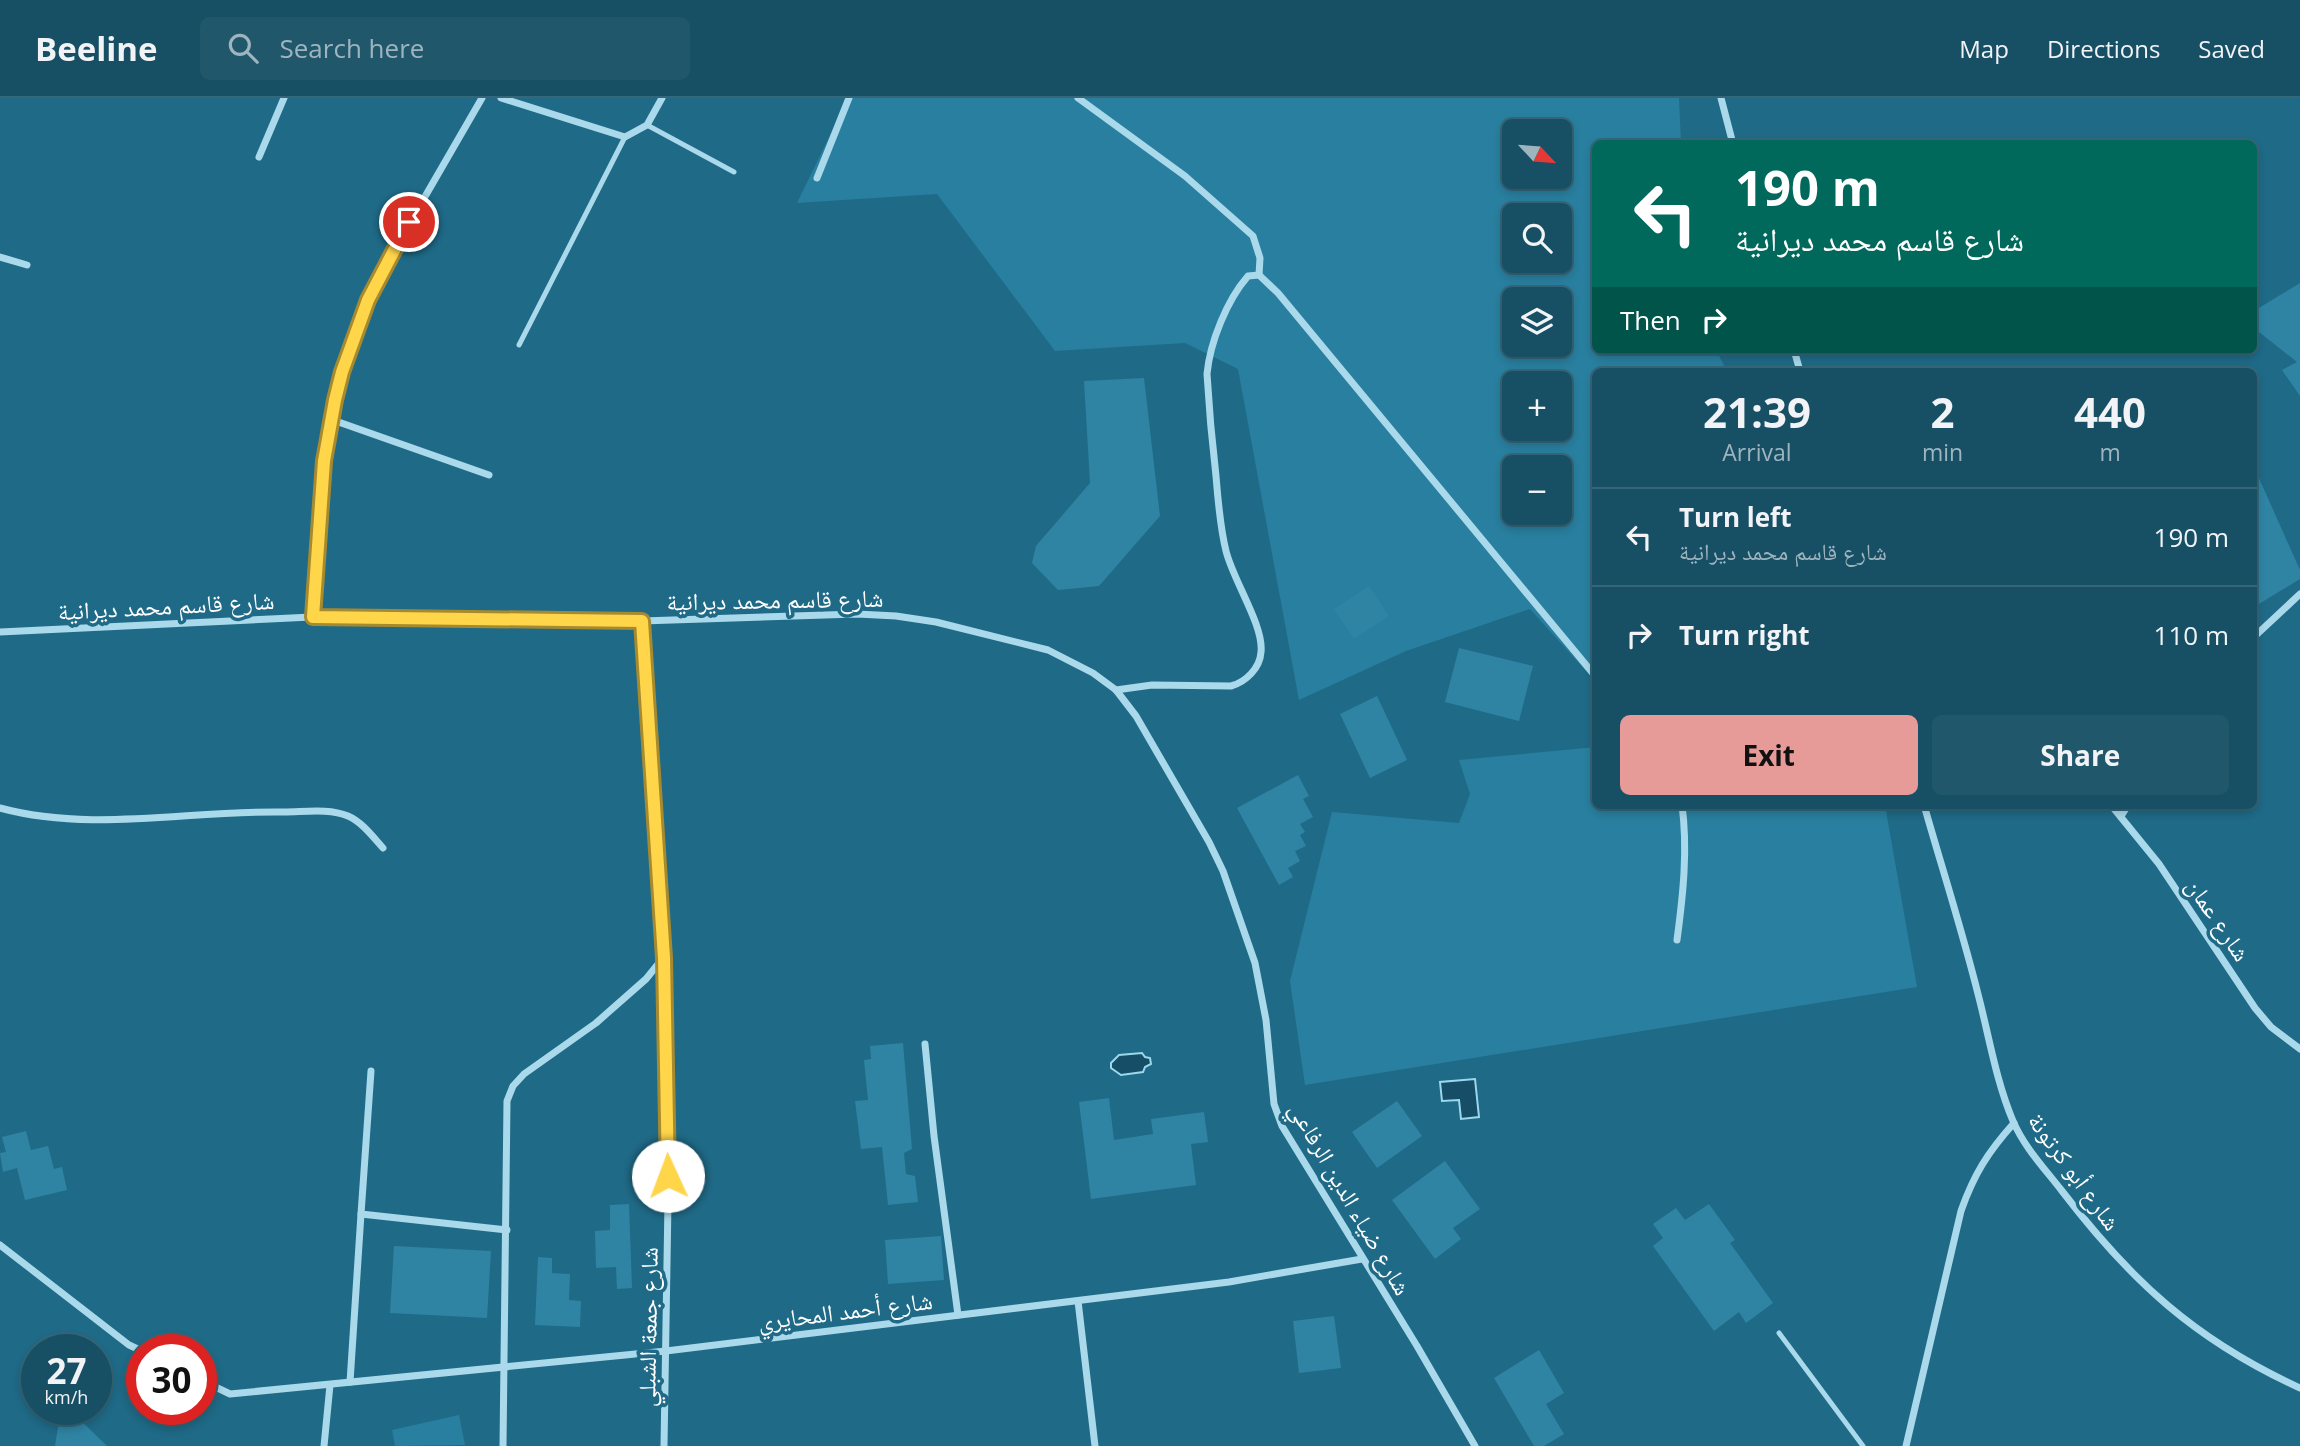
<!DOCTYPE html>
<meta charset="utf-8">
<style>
:root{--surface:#175065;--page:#20576b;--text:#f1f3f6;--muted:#9eb5bf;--line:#366779;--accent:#e69b98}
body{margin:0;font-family:"Open Sans","Noto Naskh Arabic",sans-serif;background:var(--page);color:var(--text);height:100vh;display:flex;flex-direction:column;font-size:26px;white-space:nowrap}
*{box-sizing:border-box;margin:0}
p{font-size:23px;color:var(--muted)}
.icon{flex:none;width:38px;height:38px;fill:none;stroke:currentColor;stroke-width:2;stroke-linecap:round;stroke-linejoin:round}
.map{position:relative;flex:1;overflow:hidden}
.panel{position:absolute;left:1592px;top:270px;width:665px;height:441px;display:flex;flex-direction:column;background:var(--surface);border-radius:10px;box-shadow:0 4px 10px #0003,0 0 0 2px var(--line)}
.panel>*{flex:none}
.guide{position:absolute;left:1592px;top:42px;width:665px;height:214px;border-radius:10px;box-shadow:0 4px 10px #0003,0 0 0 2px var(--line);background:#00695c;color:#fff;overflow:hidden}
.needle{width:46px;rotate:116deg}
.controls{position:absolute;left:1502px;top:21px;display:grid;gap:14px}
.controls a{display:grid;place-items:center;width:70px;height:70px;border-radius:10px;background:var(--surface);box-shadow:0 4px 10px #0003,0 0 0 2px var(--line);font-size:35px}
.speed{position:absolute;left:21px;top:1236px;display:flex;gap:14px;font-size:35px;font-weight:700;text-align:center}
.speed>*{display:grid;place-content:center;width:91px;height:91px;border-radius:50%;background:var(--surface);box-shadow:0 4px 10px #0003,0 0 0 2px var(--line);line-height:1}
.speed small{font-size:18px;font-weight:400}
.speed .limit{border:10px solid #d22;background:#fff;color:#111}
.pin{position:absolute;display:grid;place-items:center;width:60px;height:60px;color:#fff;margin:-30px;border:4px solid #fff;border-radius:50%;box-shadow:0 2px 7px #0007}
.me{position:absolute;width:77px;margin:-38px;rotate:358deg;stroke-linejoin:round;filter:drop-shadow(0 0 5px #0008)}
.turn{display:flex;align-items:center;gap:24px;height:147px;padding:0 28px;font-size:32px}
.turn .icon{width:91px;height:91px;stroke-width:2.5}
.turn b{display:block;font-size:49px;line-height:60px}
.then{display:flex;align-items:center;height:66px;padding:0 28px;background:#0003;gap:14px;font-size:26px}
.eta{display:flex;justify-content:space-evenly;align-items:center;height:119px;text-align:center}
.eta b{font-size:42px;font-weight:700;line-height:49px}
.cta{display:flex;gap:14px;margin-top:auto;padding:14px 28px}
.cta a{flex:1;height:80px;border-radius:10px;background:var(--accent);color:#111;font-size:28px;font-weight:700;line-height:80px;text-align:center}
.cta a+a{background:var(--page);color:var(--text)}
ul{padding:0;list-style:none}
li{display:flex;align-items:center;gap:21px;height:98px;padding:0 28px;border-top:2px solid var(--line)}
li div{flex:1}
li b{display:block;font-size:26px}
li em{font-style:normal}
header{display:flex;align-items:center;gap:42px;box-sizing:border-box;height:98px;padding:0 35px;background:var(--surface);border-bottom:2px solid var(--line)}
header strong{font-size:33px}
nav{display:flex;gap:38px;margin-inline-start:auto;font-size:24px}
.search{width:490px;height:63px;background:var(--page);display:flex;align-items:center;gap:18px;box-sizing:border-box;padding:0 24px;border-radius:10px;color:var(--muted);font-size:26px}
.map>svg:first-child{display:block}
.green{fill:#297f9f;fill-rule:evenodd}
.water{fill:#154e66;stroke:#9cd8ec;stroke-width:2}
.building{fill:#2f84a4}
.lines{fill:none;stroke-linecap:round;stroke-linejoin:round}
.service{stroke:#a9d9ea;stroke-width:5}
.minor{stroke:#a9d9ea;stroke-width:7}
.route-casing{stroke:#a68a30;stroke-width:18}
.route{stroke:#ffd54a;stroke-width:12}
.labels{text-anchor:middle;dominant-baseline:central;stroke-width:7;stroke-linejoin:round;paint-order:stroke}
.street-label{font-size:24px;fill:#fff;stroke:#1f6a87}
</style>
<header>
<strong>Beeline</strong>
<div class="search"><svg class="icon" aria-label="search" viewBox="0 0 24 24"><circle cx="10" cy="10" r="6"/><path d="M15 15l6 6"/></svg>Search here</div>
<nav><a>Map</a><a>Directions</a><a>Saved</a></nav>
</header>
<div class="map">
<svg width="2300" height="1348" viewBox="0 0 2300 1348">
<rect width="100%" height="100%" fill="#1f6a87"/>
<g class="green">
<path d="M848,0H1679L1681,45L1596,46V252H1716L1727,273H1596V584L1530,511L1406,553L1299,602L1238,271L1185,245L1055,253L937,96L797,105ZM1514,33H1559V79H1514ZM1514,117H1559V163H1514ZM1514,201H1559V247H1514ZM1514,285H1559V331H1514ZM1514,369H1559V415H1514Z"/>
<polygon points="1596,649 1596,707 1885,707 1917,889 1305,987 1290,883 1332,714 1459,725 1470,696 1459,662"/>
<polygon points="459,1317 465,1347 395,1348 392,1332"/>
</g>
<g class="water">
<polygon points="1142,955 1145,959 1150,960 1151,966 1145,969 1143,974 1121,977 1111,970 1111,965 1119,957"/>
<polygon points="1475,981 1479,1019 1461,1021 1459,1002 1442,1003 1440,984"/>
</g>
<g class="building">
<polygon points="2300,185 2300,298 2282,272 2297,264 2254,230 2254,213"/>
<polygon points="1144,280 1160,418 1099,488 1058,492 1032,465 1036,448 1090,385 1084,283"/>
<polygon points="2254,369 2300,472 2300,481 2254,509"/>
<polygon points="1369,488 1389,518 1354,541 1334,511"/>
<polygon points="1459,550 1533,568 1519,623 1445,604"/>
<polygon points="1377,598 1407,662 1370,680 1340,616"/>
<polygon points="1298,677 1309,698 1303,701 1313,719 1300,726 1305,734 1300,737 1306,748 1295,753 1300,763 1288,770 1293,779 1279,787 1237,710"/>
<polygon points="903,945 912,1051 904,1055 906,1076 915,1078 918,1104 888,1107 882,1049 861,1051 855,1003 868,1002 864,962 871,961 870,948"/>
<polygon points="1109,1000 1114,1042 1153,1036 1151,1021 1204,1014 1208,1044 1191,1046 1196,1087 1091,1101 1079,1004"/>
<polygon points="1397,1003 1422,1038 1377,1070 1352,1034"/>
<polygon points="26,1033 31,1052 48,1048 54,1071 62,1069 67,1092 25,1102 17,1070 3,1074 0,1055 6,1054 2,1039"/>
<polygon points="1445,1063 1480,1111 1453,1130 1461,1141 1435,1161 1392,1102"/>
<polygon points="629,1106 632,1190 617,1191 616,1169 596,1170 595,1133 610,1132 610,1107"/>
<polygon points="1709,1106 1735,1142 1730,1145 1773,1205 1746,1225 1739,1214 1714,1233 1653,1148 1663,1140 1653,1126 1676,1110 1685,1122"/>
<polygon points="941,1138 944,1182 888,1186 885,1142"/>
<polygon points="394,1148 491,1153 487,1220 390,1215"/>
<polygon points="538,1159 552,1160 552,1175 570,1176 569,1202 581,1203 580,1229 535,1227"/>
<polygon points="1334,1218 1341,1270 1299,1275 1293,1223"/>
<polygon points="1539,1252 1564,1295 1546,1306 1564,1336 1544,1348 1534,1348 1494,1280"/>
<polygon points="72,1314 107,1348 55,1348 58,1329"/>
</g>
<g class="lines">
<g class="service">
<polyline points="647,27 734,74"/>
<polyline points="519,247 625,39"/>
<polyline points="1779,1235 1863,1348"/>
</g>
<g class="minor">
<polyline points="501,0 625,39 647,27 662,0"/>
<polyline points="1078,0 1185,78 1253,138 1260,160 1259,177"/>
<polyline points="1721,0 1733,46"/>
<polyline points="259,59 284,0"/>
<polyline points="817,80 849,0"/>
<polyline points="0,159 27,167"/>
<polyline points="1794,252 1800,273"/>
<polyline points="330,321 489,377"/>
<path d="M312,519C316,454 318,385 331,321C340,269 359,220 382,173L482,0"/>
<polyline points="642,523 664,860 666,949 668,1104 664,1348"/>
<polyline points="0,534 312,519 642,523 857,516 896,518 936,524 1048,552 1093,575 1116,592 1136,618 1209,744 1223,773 1255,865 1266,922 1274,1006 1282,1028 1417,1248 1475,1348"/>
<polyline points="2254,539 2300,496"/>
<path d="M1116,592L1152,587L1231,588C1246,584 1260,570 1261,554C1264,528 1233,482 1226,453C1220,429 1218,403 1216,378C1212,344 1209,310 1207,276C1210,244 1227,202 1248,178L1259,177L1278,195L1596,579"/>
<path d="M1924,707C1942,770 1962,832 1978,896C1989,938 1996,983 2013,1023C2024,1049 2045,1071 2062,1093C2131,1183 2195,1242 2300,1290"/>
<polyline points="2111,707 2159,766 2255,910 2271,929 2300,951"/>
<path d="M0,710C92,735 190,712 284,714C304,714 329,710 348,718C362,724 373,739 383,750"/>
<polyline points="2121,718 2128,707"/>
<path d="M1677,842C1683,797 1688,752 1682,707"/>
<polyline points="925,946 934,1038 958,1217"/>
<polyline points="371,973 361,1116 507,1132"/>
<polyline points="0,1147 129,1247 142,1253"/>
<polyline points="1078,1203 1095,1348"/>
<polyline points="201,1282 230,1296 666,1253 1229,1184 1362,1161"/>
<polyline points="350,1284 361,1116"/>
<polyline points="324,1348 330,1287"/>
<polyline points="503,1348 507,1003 513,988 524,976 596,925 646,881 663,860"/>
<path d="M1906,1348L1961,1113C1974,1076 1988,1054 2014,1025"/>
</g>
</g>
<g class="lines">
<defs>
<polyline id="route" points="409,124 368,202 342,274 335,302 324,363 313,519 642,523 664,860 668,1078"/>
</defs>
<use href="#route" class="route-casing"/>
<use href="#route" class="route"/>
</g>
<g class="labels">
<g class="street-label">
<text transform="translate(775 501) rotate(-1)">شارع قاسم محمد ديرانية</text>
<text transform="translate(166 507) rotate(-3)">شارع قاسم محمد ديرانية</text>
<text transform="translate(2219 821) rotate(56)">شارع عمان</text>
<text transform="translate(2075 1073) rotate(54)">شارع أبو كرتونة</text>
<text transform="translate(1351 1100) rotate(60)">شارع ضياء الدين الرفاعي</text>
<text transform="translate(845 1212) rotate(-7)">شارع أحمد المحايري</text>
<text transform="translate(647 1229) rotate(-89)">شارع جمعة الشبلي</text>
</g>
</g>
</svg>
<div class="controls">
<a><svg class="needle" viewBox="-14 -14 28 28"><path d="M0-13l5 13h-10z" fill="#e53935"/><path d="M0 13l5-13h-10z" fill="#9eb5bf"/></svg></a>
<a><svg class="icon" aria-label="search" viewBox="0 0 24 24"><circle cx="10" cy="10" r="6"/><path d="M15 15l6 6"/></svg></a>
<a><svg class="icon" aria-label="layers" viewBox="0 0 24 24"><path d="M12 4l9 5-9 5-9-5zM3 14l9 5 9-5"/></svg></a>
<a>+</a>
<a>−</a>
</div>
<div class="speed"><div>27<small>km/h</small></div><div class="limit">30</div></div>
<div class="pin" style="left:409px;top:124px;background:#d93025"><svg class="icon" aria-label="arrive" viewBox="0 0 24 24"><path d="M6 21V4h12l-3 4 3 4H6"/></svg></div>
<svg class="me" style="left:668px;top:1078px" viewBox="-20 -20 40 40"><circle r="19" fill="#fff"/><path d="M0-13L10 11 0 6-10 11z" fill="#ffd54a"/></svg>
<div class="guide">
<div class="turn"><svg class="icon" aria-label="left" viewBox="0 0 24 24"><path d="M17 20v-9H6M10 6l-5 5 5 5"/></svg><div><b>190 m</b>شارع قاسم محمد ديرانية</div></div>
<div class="then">Then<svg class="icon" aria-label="right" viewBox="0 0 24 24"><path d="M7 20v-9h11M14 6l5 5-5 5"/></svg></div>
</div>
<section class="panel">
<div class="eta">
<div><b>21:39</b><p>Arrival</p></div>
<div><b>2</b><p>min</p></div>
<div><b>440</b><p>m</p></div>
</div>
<ul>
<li><svg class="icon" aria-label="left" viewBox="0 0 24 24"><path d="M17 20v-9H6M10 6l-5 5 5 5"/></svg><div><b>Turn left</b><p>شارع قاسم محمد ديرانية</p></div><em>190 m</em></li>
<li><svg class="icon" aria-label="right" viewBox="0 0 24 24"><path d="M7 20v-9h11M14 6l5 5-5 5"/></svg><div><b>Turn right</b></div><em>110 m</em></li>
</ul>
<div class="cta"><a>Exit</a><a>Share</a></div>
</section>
</div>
